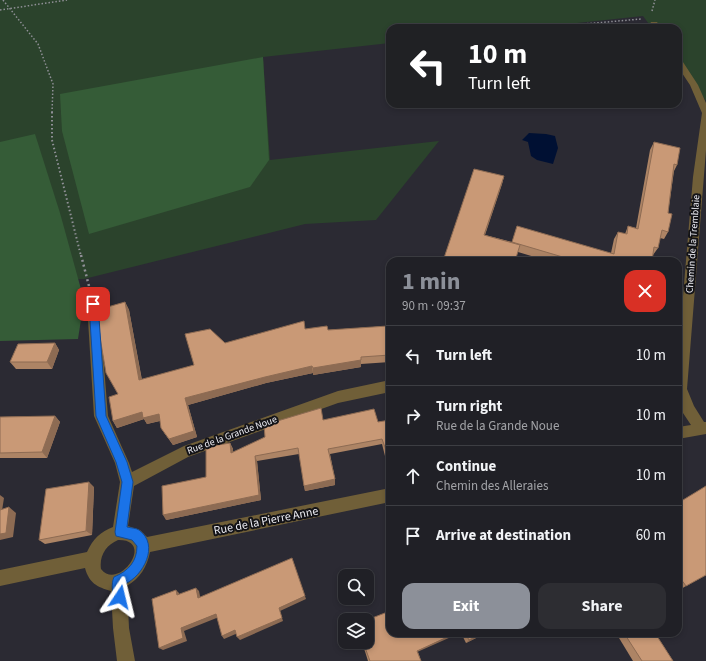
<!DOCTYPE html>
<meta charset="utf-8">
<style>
:root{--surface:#202026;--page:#2d2d32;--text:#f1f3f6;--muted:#a2a3a7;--line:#3d3e43;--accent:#8c9099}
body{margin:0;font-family:"Source Sans 3",sans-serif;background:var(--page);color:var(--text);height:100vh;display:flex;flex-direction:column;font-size:15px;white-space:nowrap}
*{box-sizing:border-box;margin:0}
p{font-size:13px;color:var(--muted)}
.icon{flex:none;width:22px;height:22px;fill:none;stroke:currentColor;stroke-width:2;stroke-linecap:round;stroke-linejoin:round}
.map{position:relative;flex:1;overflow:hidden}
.side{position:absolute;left:386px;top:257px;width:296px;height:380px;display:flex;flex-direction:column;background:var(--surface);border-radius:12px;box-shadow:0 2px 6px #0003,0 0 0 1px var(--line)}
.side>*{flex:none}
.banner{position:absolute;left:386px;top:24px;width:296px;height:84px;border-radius:12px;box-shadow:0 2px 6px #0003,0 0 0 1px var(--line);background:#202124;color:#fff;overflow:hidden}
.tools{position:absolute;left:338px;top:569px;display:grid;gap:8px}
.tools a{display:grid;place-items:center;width:36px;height:36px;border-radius:8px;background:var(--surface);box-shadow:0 2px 6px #0003,0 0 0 1px var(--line);font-size:20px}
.pin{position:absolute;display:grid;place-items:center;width:34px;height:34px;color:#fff;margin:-17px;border-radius:8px;box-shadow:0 2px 6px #0006}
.me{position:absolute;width:44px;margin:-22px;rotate:10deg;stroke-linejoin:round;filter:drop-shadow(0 0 3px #0008)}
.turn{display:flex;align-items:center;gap:14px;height:84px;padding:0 16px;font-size:18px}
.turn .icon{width:52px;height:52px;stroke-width:2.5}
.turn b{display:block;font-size:28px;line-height:34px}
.round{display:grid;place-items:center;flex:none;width:42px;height:42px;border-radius:12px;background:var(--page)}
.head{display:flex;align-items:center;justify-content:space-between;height:68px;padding:0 16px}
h1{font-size:24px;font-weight:700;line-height:30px;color:var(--accent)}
.cta{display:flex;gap:8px;margin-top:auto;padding:8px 16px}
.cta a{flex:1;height:46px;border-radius:12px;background:var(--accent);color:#fff;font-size:16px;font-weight:700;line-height:46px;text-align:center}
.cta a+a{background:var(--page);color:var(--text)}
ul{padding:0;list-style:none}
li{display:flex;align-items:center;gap:12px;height:60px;padding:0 16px;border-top:1px solid var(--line)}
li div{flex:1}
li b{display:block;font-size:15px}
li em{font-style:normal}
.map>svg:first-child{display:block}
.green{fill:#2b432c}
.forest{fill:#355c37}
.water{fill:#001033}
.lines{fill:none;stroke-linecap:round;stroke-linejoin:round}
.path-far2{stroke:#909097;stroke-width:1.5;stroke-dasharray:1.5 2;stroke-linecap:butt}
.path-far1{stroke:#909097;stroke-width:2;stroke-dasharray:1.5 2.5;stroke-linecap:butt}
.path{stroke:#909097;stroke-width:2.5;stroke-dasharray:2 3;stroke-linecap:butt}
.minor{fill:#705f38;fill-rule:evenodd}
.wall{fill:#ad8465}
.shaded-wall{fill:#8d6b53}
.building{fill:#c99976;stroke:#8d6b53}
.route{fill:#1a73e8;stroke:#114b97}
.labels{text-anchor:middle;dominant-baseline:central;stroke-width:4;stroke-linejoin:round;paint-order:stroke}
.street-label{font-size:10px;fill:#ececf2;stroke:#131317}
.near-street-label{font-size:12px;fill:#ececf2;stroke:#131317}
</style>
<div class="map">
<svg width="706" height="661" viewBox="0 0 706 661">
<rect width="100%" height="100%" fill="#2b2a33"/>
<polygon class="green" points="0,0 706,0 706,101 678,63 678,28 652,28 643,16 530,28 390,28 390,43 263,57 270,160 439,141 376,220 305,224 84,279 0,281"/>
<g class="forest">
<polygon points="263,57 269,160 250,187 89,234 62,131 60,94"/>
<polygon points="35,134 60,213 84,300 78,339 0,341 0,142"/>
</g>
<polygon class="water" points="529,133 546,134 555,136 558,148 553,164 537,160 531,156 528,142 522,140"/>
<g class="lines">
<g class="path-far2">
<polyline points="3,0 38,44 53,84 52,113"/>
<polyline points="0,10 67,0"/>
<polyline points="652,11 655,0"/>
<polyline points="538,28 641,19"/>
</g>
<polyline class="path-far1" points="52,112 52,140 81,256"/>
<polyline class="path" points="81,255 90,290"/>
<g class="minor">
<polygon points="651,22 657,22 661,28 653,28 650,24"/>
<polygon points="678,59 681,59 698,85 706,103 706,150 687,389 694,406 704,422 706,422 706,434 678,439 678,427 691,425 683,413 678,399 678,356 693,177 702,113 690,85 678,67"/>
<path d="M93,300L97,301L99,304L108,416L129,463L132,472L184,446L338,391L390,380V392L338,403L188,457L134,486L128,526L140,530L147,537L390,488V502L150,552C147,567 140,578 127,586L129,628L135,661H117L113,628L111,591C97,587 89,583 85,568L0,586V570L87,552C93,539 100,532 113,527L120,482L115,463L94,416L87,304L89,301ZM118,540C156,539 119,592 101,569C99,556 106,545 118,540Z"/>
</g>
</g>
<g class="wall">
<polygon points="654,142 677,165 674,171 668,213 668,232 664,239 660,238 658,248 653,255 652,261 548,261 518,252 443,261 504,176 502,184 485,235 512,242 611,253 614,239 618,232 625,234 628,226 636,228 650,150"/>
<polygon points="125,302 129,310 142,380 194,365 225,343 305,329 328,330 388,326 388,323 390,323 390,362 361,364 361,367 313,375 313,373 266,383 188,405 197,437 173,445 165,434 161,428 160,421 147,424 144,419 117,428 113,421 118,394"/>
<polygon points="55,343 59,350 52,369 16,369 10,362"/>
<polygon points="55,416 60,422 47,458 0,458 0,417"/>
<polygon points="323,420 378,422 390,420 390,455 385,456 382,444 330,454 335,479 335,485 305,491 299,454 257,461 261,500 166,520 206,477 230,443 233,449 233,452"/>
<polygon points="94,487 92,535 45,544 39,540"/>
<polygon points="678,503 706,575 679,590 678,588"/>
<polygon points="461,633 486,633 466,643"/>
<polygon points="616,633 655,633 673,661 633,661"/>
<polygon points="362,642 367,642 418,652 421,661 368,661"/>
</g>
<g class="shaded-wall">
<polygon points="504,176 502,184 482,243 484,235"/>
<polygon points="125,302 129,310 143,387 139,380"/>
<polygon points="55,343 59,350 52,369 47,362"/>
<polygon points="361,360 361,367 313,375 313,368"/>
<polygon points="312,366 313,373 266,383 188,405 197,437 173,445 169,439 185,398 265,377"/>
<polygon points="142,412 159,414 163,420 147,424 144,419 117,428 113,421"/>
<polygon points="55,416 60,422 47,458 42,452"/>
<polygon points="230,443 233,449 233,458 231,453"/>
<polygon points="386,450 390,450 390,455 385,456"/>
<polygon points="255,456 257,461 261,500 166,520 163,515"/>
<polygon points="335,479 335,485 305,491 304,486"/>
<polygon points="89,482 94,487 92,535 86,531"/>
<polygon points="0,495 4,498 1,517 0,516"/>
<polygon points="9,507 16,513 13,537 0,540 0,534"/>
<polygon points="196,588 199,591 201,601 198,598"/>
<polygon points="176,590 179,593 180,598 177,595"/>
<polygon points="305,596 306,599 280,611 283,621 240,640 237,637 279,608"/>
<polygon points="216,614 219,617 184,631 187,641 163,650 159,648 181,628"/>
<polygon points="235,630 238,633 224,639 222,636"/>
<polygon points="456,633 460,633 415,653 417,651"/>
<polygon points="483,633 486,633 466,643 469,640"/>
</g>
<g class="building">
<polygon points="654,142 680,148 677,165 674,164 668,213 672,214 668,232 662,230 658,248 654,247 652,261 565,261 566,258 512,242 517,226 614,254 618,232 627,234 628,226 638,229"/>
<polygon points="474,169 504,176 484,235 520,245 515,261 443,261"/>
<polygon points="125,302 139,380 194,365 185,334 210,329 225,343 304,321 305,329 327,326 328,330 388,326 388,323 390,323 390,355 361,357 361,360 313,368 312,366 265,377 185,398 194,431 169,439 161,428 159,414 143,418 142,412 113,421 109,397 118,394 106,373 100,337 97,310"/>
<polygon points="55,343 47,362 10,362 18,344"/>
<polygon points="321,408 323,420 374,409 378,422 390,420 390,450 386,450 382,439 328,449 335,479 304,486 298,448 255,456 259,495 163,515 162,486 206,477 206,447 230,443 231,453 265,437 264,425"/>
<polygon points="55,416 42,452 0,453 0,417"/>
<polygon points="89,482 86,531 39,540 46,489"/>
<polygon points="706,486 706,575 686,586 678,575 678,503"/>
<polygon points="9,507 6,533 0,534 0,510"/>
<polygon points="292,558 305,596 279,608 282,618 237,637 235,630 222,636 216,614 181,628 183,638 159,648 152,599 176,590 177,595 196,588 198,598"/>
<polygon points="390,611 390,633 456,633 417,651 421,661 370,661 363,642 367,642 367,620"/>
<polygon points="465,633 483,633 469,640"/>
<polygon points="624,633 655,633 673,661 642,661"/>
</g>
<path class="route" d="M93,300L98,304L106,416L127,462L133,482L127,527C131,528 136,528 139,530C160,545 143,576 125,584L126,597L124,601L120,603L115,601C112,594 111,584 114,577C128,571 137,562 137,546L132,540L116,536L115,532L122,482L116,462L96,416L89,304Z"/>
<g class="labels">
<g class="street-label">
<text transform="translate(693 244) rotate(-86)">Chemin de la Tremblaie</text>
<text transform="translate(232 435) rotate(-20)">Rue de la Grande Noue</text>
</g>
<g class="near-street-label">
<text transform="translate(266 521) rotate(-11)">Rue de la Pierre Anne</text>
</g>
</g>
</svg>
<div class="tools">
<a><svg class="icon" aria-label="search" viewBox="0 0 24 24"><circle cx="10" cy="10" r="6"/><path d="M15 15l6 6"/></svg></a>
<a><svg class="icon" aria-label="layers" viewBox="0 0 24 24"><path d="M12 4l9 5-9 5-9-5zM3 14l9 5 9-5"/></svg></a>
</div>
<div class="pin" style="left:93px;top:304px;background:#d93025"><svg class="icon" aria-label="arrive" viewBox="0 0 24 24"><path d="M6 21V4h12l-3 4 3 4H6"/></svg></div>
<svg class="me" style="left:120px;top:597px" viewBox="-20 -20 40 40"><path d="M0-17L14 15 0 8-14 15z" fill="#1a73e8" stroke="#fff" stroke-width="4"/></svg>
<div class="banner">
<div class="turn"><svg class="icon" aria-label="left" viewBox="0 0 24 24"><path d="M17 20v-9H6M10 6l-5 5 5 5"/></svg><div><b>10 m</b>Turn left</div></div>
</div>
<section class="side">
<div class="head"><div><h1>1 min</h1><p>90 m · 09:37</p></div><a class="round" style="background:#d93025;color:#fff"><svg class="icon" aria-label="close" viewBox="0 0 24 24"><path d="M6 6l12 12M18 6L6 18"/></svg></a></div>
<ul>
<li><svg class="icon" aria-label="left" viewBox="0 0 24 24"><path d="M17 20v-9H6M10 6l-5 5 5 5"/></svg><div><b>Turn left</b></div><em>10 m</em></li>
<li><svg class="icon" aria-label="right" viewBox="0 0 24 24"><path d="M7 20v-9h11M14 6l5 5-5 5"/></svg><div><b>Turn right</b><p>Rue de la Grande Noue</p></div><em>10 m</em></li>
<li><svg class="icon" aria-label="ahead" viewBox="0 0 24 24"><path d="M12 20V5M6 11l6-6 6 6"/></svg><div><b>Continue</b><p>Chemin des Alleraies</p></div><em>10 m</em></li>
<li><svg class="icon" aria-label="arrive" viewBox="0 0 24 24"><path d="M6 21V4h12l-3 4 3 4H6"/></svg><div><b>Arrive at destination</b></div><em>60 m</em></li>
</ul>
<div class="cta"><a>Exit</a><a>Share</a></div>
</section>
</div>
